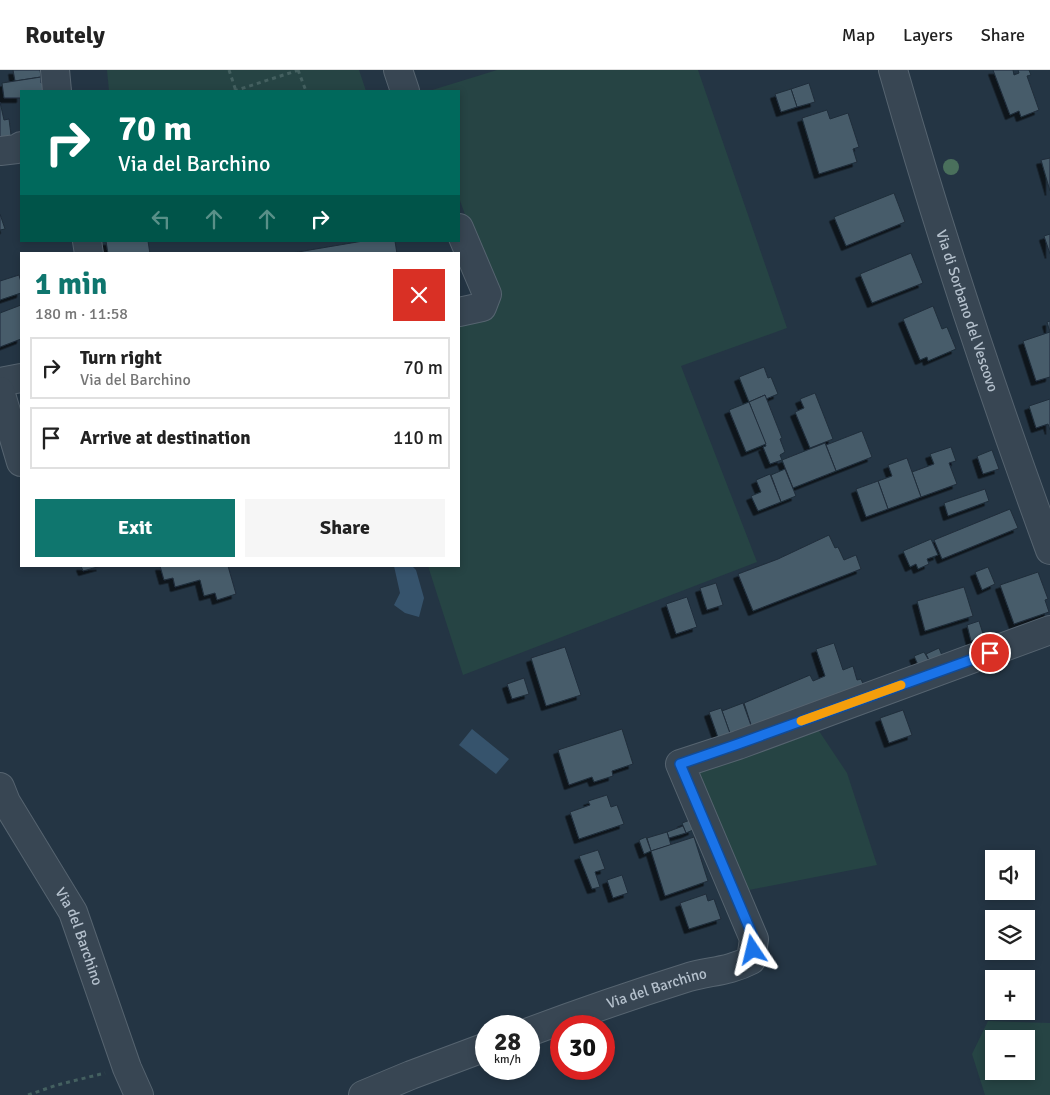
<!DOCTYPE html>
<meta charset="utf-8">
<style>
:root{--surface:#fff;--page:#f6f6f6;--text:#222;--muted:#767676;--line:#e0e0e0;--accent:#0f766e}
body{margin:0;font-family:Signika,sans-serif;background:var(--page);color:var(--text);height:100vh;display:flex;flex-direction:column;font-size:19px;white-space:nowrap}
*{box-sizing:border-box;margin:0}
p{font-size:16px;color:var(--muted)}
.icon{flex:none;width:28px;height:28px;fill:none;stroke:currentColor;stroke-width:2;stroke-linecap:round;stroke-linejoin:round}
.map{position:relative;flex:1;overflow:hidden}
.panel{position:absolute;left:20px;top:182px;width:440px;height:315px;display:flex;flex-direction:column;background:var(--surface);border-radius:0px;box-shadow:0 2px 8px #0003}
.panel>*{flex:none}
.hud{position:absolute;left:20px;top:20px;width:440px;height:152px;border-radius:0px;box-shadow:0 2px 8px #0003;background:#00695c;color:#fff;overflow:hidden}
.controls{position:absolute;left:985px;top:780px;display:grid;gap:10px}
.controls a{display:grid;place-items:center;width:50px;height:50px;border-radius:0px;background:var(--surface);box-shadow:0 2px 8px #0003;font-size:25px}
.speed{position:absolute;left:475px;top:945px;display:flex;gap:10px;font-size:25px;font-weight:700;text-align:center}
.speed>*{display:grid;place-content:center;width:65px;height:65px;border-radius:50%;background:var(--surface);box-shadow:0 2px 8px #0003;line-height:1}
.speed small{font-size:12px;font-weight:400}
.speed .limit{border:8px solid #d22;background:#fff;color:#111}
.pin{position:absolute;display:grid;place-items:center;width:42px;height:42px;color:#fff;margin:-21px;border:2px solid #fff;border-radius:50%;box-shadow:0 1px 5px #0007}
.me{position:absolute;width:55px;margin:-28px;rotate:350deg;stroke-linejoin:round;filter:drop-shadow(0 0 4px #0008)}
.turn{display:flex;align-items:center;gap:18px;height:105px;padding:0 15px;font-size:22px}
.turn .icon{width:65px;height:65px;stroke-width:2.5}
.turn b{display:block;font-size:35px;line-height:42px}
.lanes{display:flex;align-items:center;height:48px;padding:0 15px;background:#0003;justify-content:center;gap:25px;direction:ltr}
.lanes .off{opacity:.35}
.round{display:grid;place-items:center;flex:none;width:52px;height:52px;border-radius:0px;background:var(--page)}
.headline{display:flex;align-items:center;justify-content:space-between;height:85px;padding:0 15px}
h1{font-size:30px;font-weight:700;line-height:38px;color:var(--accent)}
.cta{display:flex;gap:10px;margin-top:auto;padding:10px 15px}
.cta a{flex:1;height:58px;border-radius:0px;background:var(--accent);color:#fff;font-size:20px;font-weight:700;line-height:58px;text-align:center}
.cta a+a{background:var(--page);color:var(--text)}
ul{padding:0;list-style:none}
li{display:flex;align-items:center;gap:15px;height:62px;margin:0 10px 8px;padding:0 5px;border:2px solid var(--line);border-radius:0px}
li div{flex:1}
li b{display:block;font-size:19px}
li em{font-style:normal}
header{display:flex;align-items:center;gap:30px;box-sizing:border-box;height:70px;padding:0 25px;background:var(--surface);border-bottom:1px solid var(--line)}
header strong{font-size:24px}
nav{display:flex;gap:28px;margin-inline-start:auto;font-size:18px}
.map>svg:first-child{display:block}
.green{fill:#264444;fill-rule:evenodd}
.water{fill:#36536c}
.building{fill:#475b6a;stroke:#1f2d3a;filter:url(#shadow)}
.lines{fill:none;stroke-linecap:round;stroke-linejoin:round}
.minor-casing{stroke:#566470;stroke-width:30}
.path{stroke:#446060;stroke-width:3;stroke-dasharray:4 4;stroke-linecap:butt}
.minor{stroke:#384653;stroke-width:28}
.tree{fill:#4a705c}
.route-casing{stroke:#114b97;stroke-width:12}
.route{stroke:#1a73e8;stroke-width:9}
.slow{stroke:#f59e0b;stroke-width:9}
.labels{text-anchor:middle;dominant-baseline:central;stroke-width:4;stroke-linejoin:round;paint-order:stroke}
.street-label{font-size:15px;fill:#b5c1cd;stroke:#1d2b38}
</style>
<header>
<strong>Routely</strong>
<nav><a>Map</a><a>Layers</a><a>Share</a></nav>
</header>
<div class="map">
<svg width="1050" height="1025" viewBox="0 0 1050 1025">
<defs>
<filter id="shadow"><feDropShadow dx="-4.5" dy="4.5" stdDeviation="0" flood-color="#0009"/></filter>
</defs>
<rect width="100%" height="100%" fill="#243544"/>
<g class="green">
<polygon points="107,0 359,0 366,21 109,21"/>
<polygon points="497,0 698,0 787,258 681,296 757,492 463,605 428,496 459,496 459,253 484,251 497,233 459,128 459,21 429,21"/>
<polygon points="817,658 847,703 877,795 744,821 695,702"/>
<path d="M988,951L1050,953V1025H985L972,984ZM994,969H1026V1001H994Z"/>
</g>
<g class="water">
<polygon points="394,496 412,496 416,500 424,528 419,547 405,543 394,535 400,523"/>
<polygon points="472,659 509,689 496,704 459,675"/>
</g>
<g class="building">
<polygon points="13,0 40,0 41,7 15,11"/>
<polygon points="993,0 1013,0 1014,5 1019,3 1018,0 1029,0 1031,5 1027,6 1039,40 1021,47 1019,41 1010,45"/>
<polygon points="41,7 41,13 43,13 43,21 21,21 21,28 4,28 2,13"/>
<polygon points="809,13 815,32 797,37 791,19"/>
<polygon points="791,19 797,37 781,42 775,24"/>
<polygon points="0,32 4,50 9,49 12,73 0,74"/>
<polygon points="827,40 830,49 848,43 859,77 853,79 857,92 819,104 802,48"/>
<polygon points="1050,88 1050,121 1041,90"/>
<polygon points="894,123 905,152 846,176 834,147"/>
<polygon points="0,144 5,159 0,160"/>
<polygon points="1050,164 1050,184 1044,166"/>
<polygon points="106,171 148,171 150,184 108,184"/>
<polygon points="363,171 395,171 397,184 286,184"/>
<polygon points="911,183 923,213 872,233 860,204"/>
<polygon points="19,205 21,212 21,223 0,230 0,211"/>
<polygon points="21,235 21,269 0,277 0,243"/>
<polygon points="933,236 942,259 947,257 956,279 928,291 927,287 920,290 903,249"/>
<polygon points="1050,251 1050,307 1036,311 1023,271 1050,262 1047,252"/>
<polygon points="764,297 768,308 771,307 778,324 766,329 765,325 749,332 739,307"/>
<polygon points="815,323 833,369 810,378 795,342 804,338 800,329"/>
<polygon points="765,325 782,368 780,369 785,382 780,385 782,390 770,394 763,377 766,376 749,332"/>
<polygon points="1050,329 1050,360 1048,354 1036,358 1029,336"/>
<polygon points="749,332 766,374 746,382 729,340"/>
<polygon points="862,361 872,387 836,401 826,375"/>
<polygon points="825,373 836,401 793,418 782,390"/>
<polygon points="951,377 956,391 949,393 957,414 921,427 912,402 934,394 930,384"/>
<polygon points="992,380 999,399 983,404 977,386"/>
<polygon points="907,388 921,427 888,439 878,411 892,406 888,395"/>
<polygon points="785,399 796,426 781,432 771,405"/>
<polygon points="770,404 781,432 758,441 751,426 761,422 756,410"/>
<polygon points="878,411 888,439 866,447 856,419"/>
<polygon points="985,419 989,431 948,446 944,433"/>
<polygon points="1010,439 1018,458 942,489 934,470"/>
<polygon points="829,465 835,478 838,477 844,490 856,485 861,499 753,541 738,504 778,489"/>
<polygon points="931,469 938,485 927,489 929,494 918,499 916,494 910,497 903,481"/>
<polygon points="81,496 101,496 83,501"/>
<polygon points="160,496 228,496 236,524 217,530 215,523 204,526 200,510 175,517 173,508 164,510"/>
<polygon points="988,497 995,514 982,520 975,502"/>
<polygon points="1038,502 1048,529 1045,530 1049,542 1014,554 1000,515"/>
<polygon points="716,513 723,535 707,540 700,518"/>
<polygon points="964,517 973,546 925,561 917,531"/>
<polygon points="687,527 697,557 676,564 666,534"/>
<polygon points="979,551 984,567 971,571 967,555"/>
<polygon points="834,573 843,600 853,596 857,610 861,609 866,621 753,661 744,633 810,605 813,611 825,606 816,579"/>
<polygon points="565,577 581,625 546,636 531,588"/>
<polygon points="939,578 943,588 931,594 926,584"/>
<polygon points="924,582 931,594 920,599 914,586"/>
<polygon points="524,608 529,624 512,629 507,614"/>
<polygon points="743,633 753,661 732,669 722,641"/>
<polygon points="721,638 732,669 720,673 709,642"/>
<polygon points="903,640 912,665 889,673 880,648"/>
<polygon points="622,659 633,694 612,701 613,706 594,712 592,707 569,715 558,680"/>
<polygon points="607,725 611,737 617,735 624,754 579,769 570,742 590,735 588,731"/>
<polygon points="690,750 693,760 686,763 682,753"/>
<polygon points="683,756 686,763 669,768 667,762"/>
<polygon points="667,762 671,775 651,781 647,768"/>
<polygon points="646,767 651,781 644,784 639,770"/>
<polygon points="694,767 708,811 665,826 651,781"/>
<polygon points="598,780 605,799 595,802 600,817 592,819 579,786"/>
<polygon points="622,805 628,823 613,828 607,810"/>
<polygon points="706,824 708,831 714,829 721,849 689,859 680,833"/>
</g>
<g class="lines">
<defs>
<g id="minor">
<polyline points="55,0 57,21"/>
<polyline points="398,0 405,21"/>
<path id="s1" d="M893,0C939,162 992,322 1050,480"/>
<polyline points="0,81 17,79 21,76"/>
<polyline points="459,158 487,224 482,237 459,242"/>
<polyline points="87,171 89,184"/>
<polyline points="0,312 21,308"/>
<polyline points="0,321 21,392"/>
<path id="s2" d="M0,717L6,732L73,842L127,998L139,1025"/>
<path id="s3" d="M529,962C582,942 635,924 689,907C711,901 730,901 751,890L754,869L680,694L738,675L1050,560"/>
<polyline points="363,1025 411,1005 486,977"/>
</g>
</defs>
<use href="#minor" class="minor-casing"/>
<g class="path">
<polyline points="229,0 236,21"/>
<polyline points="298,0 306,21"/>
<polyline points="234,21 299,0"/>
<polyline points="28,1025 57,1015 105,1003"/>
</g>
<use href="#minor" class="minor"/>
</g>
<circle class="tree" cx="951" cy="97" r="8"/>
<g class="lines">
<defs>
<polyline id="route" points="753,880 754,869 680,694 738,674 990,583"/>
</defs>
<use href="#route" class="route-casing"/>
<use href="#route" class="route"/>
<polyline class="slow" points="801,651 901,615"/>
</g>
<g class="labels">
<g class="street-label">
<text stroke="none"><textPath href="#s1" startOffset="252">Via di Sorbano del Vescovo</textPath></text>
<text stroke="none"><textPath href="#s2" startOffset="170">Via del Barchino</textPath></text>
<text stroke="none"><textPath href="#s3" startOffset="135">Via del Barchino</textPath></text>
</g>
</g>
</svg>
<div class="controls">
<a><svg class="icon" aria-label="sound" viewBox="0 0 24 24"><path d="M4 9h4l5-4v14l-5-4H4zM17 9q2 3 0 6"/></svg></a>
<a><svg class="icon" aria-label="layers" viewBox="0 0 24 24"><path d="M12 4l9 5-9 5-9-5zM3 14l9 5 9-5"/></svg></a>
<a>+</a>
<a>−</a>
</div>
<div class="speed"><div>28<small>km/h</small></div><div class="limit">30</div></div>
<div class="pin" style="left:990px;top:583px;background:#d93025"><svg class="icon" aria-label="arrive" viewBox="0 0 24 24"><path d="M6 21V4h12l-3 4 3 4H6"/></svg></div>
<svg class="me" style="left:753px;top:880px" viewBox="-20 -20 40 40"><path d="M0-17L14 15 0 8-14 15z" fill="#1a73e8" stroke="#fff" stroke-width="4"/></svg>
<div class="hud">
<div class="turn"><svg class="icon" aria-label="right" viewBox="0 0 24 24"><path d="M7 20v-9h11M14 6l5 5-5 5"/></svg><div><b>70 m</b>Via del Barchino</div></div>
<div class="lanes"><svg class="icon off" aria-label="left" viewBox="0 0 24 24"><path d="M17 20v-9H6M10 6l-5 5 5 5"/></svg><svg class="icon off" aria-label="ahead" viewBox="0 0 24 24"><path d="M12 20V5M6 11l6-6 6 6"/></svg><svg class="icon off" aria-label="ahead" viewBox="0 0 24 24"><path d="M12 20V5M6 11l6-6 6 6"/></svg><svg class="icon" aria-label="right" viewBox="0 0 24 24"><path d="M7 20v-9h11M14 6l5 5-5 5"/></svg></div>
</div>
<section class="panel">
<div class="headline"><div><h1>1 min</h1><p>180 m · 11:58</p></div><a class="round" style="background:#d93025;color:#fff"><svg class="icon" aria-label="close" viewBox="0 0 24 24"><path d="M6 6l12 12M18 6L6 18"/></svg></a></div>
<ul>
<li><svg class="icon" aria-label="right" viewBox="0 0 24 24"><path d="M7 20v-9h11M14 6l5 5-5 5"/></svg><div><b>Turn right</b><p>Via del Barchino</p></div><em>70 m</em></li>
<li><svg class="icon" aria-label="arrive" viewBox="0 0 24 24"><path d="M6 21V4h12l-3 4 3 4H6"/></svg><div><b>Arrive at destination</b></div><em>110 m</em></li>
</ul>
<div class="cta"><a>Exit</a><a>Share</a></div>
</section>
</div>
